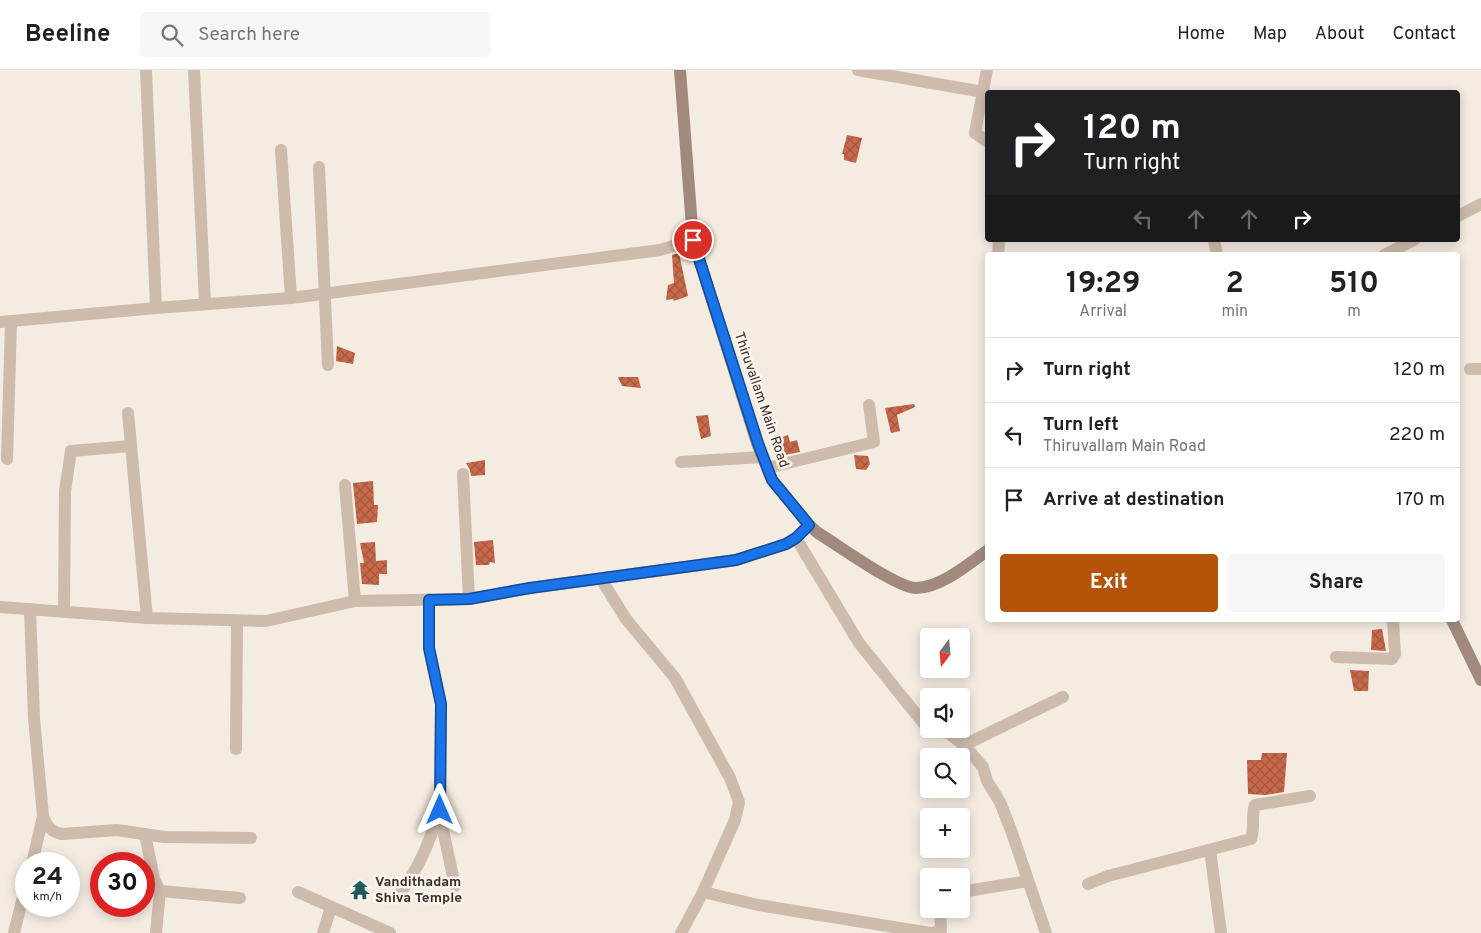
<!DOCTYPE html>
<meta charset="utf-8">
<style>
:root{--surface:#fff;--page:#f6f6f6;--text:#202124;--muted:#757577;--line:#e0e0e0;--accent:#b45309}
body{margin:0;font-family:Overpass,sans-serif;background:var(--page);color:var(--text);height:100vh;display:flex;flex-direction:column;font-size:19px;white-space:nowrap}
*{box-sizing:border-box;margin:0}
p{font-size:16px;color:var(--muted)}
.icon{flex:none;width:28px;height:28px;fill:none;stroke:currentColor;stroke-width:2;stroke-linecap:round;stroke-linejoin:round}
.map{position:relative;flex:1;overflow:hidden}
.panel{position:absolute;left:985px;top:182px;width:475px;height:370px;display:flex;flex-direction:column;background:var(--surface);border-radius:5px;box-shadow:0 2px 12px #0003}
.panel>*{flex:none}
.hud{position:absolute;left:985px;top:20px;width:475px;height:152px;border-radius:5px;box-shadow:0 2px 12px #0003;background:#202124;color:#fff;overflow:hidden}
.needle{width:32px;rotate:196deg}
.tools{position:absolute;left:920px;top:558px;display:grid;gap:10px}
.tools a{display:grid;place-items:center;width:50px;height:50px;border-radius:5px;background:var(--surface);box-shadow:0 2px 12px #0003;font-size:25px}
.speed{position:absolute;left:15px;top:782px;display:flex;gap:10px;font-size:25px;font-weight:700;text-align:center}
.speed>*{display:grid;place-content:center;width:65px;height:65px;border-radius:50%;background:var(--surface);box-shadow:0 2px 12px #0003;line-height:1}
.speed small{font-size:12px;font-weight:400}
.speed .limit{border:8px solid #d22;background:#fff;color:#111}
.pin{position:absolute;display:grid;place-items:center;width:42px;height:42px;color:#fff;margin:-21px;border:2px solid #fff;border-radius:50%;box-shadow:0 1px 5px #0007}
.me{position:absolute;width:55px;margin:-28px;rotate:0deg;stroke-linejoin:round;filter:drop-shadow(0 0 4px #0008)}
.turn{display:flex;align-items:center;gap:18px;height:105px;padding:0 15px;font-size:22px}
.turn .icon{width:65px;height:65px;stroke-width:2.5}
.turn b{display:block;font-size:35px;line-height:42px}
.lanes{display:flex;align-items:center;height:48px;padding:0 15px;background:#0003;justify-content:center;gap:25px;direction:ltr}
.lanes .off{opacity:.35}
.eta{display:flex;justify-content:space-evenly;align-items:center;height:85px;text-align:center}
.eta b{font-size:30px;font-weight:700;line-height:35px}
.button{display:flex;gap:10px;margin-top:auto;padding:10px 15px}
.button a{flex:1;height:58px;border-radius:5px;background:var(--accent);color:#fff;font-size:20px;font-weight:700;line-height:58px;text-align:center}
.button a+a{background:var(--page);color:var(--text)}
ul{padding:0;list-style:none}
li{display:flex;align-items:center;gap:15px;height:65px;padding:0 15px;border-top:1px solid var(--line)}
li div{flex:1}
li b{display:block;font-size:19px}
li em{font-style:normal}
header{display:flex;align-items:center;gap:30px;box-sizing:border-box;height:70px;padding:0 25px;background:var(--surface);border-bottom:1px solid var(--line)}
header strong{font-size:24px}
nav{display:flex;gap:28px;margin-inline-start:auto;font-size:18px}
.search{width:350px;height:45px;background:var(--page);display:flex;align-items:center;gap:12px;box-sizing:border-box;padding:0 18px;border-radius:5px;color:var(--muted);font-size:19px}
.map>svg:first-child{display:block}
.building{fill:url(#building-cross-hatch)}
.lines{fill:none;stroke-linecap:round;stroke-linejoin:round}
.street{stroke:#cdbbac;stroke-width:12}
.secondary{stroke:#a18a7d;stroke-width:12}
.route-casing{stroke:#114b97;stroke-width:12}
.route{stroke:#1a73e8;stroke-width:9}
.labels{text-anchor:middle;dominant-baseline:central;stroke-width:5;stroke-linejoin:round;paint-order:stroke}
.street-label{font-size:14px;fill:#3b302b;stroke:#fbf5ee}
.poi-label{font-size:14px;font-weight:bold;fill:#3b302b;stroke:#fbf5ee;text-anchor:start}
</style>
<header>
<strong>Beeline</strong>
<div class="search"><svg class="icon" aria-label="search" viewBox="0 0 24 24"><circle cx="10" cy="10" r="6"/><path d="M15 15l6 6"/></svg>Search here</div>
<nav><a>Home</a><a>Map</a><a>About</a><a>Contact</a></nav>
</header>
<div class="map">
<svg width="1481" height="863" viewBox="0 0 1481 863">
<defs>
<pattern id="building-cross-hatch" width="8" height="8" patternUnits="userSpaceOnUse" patternTransform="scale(1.25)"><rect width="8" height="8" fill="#c8694b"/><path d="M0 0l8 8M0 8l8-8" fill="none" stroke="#a4573f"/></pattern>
</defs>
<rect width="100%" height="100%" fill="#f4ebe1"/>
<g class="building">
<polygon points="847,65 862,68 856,93 844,90 844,84 842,84"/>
<polygon points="679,183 688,226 674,231 673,229 666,230 668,215 674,213 672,185"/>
<polygon points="337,276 355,283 353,294 336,291"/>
<polygon points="618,307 638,307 641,318 622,316"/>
<polygon points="914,334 915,337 897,345 900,361 891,363 885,338"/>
<polygon points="708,345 711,366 701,369 696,346"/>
<polygon points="788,365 790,372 797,370 800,382 780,386 774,370"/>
<polygon points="854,385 868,386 870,394 866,400 856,399"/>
<polygon points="485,390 485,405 471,406 470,400 466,393"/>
<polygon points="373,411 374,435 378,435 377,452 357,454 353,413"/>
<polygon points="493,470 495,493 490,492 489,495 476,495 474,472"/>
<polygon points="375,472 376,491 387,490 387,504 379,504 379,515 362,514 360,493 364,493 360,473"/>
<polygon points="1382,559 1386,581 1371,580 1372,560"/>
<polygon points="1350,600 1369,601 1368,621 1354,621"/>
<polygon points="1262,683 1287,683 1284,722 1265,725 1248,724 1247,690 1261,690"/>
</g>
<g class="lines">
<g class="street">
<polyline points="146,0 156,238"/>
<polyline points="194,0 205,234"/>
<polyline points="858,0 983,22"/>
<polyline points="987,0 975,63 988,72"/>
<polyline points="281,80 291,228"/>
<polyline points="319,97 328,295"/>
<polyline points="1458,146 1481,134"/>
<polyline points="1214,170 1217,185"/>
<polyline points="998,185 999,170"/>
<polyline points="1384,185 1414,170"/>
<polyline points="0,252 156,238 291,228 660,180 693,170"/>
<polyline points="1470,299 1481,299"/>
<polyline points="128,343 147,548"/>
<polyline points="7,389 11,252"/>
<polyline points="681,392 763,387"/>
<polyline points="767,398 874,372 869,335"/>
<polyline points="463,404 469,529"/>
<polyline points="345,415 355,531"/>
<polyline points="796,468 859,573 924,654 929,656"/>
<polyline points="601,509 626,549 675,608 730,708 739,732 735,750 703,822 681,863"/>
<polyline points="429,529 429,579 441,634 440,746 455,816"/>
<polyline points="0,537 147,548 266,551 355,531 469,529 530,518 736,490 786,474 796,468 809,455"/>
<path d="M30,539L34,648L43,746C47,756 51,762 62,764L117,760L164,767L251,768"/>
<polyline points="64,542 65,421 71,381 131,376"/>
<polyline points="1336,587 1392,589 1395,584 1393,550"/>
<polyline points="938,659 947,662 964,675 983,697 987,711 1000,732 1011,760 1046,863"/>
<polyline points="964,675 1063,627"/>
<polyline points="236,679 237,551"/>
<polyline points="145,764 154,809 160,821 156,863"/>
<polyline points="1210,780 1221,863"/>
<polyline points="32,794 43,746"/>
<path d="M1088,814L1108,806L1251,769C1255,757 1251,746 1255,735L1310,726"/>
<polyline points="160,821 240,828"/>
<polyline points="298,822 390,863"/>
<path d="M401,822C419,798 429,772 439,744"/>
<polyline points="703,822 758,835 930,863"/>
<polyline points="961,822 1028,811"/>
<polyline points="14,863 26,815"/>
<polyline points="323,863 331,837"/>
<polyline points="934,863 941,860 940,839"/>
</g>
<g class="secondary">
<path d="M680,0L693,170L757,373L772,410L809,455L818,463C838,475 897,518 916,518C940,518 969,494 988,480"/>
<polyline points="1452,550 1481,610"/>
</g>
</g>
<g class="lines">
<defs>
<polyline id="route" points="440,740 441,634 429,578 429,530 469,529 530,518 736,490 786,474 796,468 809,455 772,410 758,373 693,170"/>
</defs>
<use href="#route" class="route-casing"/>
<use href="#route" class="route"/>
</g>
<defs>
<symbol id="temple-bare" viewBox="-9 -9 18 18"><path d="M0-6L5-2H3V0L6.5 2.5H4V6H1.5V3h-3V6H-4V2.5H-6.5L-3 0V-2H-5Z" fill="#1f5a5e" stroke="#fbf5ee" stroke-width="2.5" paint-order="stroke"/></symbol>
</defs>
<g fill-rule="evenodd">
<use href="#temple-bare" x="346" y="806" width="28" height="28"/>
</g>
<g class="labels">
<g class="street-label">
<text transform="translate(761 330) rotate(71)">Thiruvallam Main Road</text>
</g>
<g class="poi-label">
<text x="375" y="812">Vandithadam<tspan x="375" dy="16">Shiva Temple</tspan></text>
</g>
</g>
</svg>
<div class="tools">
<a><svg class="needle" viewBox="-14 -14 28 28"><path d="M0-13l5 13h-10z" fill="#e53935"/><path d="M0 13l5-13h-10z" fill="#757577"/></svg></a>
<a><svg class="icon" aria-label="sound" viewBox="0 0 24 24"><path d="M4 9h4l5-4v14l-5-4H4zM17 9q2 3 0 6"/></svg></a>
<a><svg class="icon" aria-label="search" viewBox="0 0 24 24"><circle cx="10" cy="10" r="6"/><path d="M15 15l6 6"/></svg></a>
<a>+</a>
<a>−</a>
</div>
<div class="speed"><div>24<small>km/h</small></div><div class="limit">30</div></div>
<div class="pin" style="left:693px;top:170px;background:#d93025"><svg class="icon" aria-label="arrive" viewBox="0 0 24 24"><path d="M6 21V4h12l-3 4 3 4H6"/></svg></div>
<svg class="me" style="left:440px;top:740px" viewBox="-20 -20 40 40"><path d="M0-17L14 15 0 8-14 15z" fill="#1a73e8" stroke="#fff" stroke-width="4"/></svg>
<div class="hud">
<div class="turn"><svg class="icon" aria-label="right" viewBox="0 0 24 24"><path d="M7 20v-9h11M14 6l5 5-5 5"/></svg><div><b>120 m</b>Turn right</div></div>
<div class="lanes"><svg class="icon off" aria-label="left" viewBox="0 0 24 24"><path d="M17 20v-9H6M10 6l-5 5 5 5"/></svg><svg class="icon off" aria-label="ahead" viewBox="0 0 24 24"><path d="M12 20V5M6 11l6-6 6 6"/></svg><svg class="icon off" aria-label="ahead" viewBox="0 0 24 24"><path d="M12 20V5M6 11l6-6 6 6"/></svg><svg class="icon" aria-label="right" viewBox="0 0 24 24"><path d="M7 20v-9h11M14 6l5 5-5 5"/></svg></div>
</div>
<section class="panel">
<div class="eta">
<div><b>19:29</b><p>Arrival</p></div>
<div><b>2</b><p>min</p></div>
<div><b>510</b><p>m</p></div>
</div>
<ul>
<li><svg class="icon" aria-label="right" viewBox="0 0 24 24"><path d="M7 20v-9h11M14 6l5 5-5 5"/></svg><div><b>Turn right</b></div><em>120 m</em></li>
<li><svg class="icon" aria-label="left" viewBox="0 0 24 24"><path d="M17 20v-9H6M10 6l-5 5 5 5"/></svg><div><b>Turn left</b><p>Thiruvallam Main Road</p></div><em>220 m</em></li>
<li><svg class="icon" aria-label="arrive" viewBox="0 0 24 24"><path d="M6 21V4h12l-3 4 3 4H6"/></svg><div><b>Arrive at destination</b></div><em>170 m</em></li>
</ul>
<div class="button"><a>Exit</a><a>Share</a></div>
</section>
</div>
